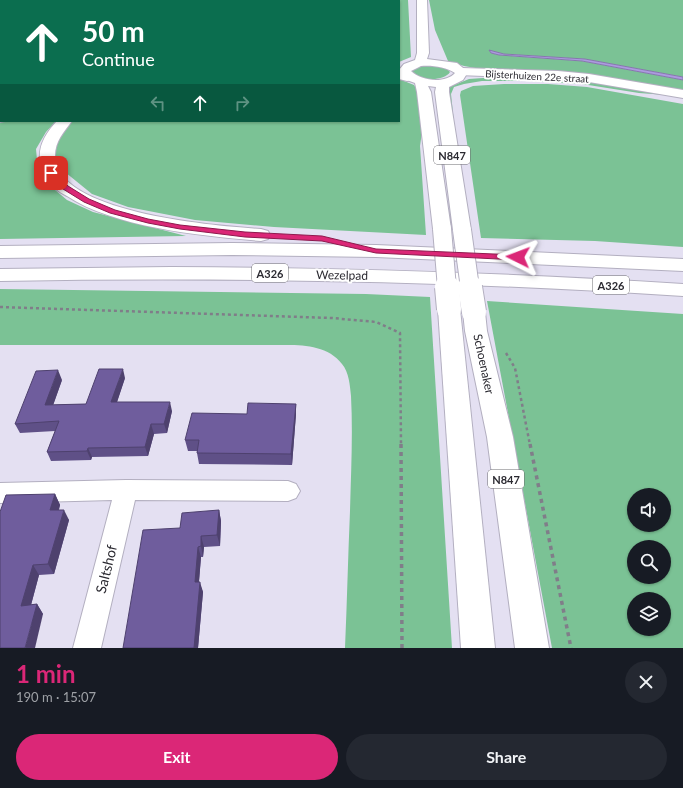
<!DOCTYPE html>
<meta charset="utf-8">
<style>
:root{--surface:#171b24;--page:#242831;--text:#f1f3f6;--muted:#9ea1a6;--accent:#db2777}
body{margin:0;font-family:Lato,sans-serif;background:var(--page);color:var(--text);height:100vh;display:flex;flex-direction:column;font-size:15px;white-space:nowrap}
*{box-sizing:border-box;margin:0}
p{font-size:13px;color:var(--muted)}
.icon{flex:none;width:22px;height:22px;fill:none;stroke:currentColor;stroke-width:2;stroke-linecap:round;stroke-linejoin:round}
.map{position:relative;height:648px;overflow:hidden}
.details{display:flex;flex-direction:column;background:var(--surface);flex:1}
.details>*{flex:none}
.banner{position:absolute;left:0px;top:0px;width:400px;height:122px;box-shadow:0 1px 3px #0004;background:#0b6e4f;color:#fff;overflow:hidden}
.buttons{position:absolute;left:627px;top:488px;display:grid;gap:8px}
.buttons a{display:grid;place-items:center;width:44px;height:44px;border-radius:50%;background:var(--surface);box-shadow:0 1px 3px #0004;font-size:20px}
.pin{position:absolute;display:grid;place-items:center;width:34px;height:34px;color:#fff;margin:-17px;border-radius:8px;box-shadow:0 2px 6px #0006}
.me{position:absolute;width:44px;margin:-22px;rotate:273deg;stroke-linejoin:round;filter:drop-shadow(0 0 3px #0008)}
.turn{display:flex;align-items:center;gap:14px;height:84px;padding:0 16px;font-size:18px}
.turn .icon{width:52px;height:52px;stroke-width:2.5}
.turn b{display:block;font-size:28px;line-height:34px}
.lanes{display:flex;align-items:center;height:38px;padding:0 16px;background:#0003;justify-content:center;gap:20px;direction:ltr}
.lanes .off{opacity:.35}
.round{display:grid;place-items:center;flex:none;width:42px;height:42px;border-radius:21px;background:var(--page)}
.overview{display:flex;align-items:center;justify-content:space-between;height:68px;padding:0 16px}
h1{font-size:24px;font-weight:700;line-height:30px;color:var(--accent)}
.button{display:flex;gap:8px;margin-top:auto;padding:8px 16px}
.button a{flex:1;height:46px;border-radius:24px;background:var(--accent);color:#fff;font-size:16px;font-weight:700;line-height:46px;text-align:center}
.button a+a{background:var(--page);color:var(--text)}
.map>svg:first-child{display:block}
.green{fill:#7bc295;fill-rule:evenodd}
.water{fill:#ac9ae0;stroke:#8578ac}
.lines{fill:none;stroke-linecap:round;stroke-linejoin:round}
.minor-casing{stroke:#b3afc0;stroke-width:2}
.secondary-casing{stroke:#b3afc0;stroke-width:2}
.primary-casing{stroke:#b3afc0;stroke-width:2}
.motorway-casing{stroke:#b3afc0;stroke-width:2}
.path-far1{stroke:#807d89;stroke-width:2.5;stroke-dasharray:3 3;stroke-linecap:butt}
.path{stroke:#807d89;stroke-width:3.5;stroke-dasharray:4 4;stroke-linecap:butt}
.minor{fill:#fff;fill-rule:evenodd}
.secondary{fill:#fff;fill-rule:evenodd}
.primary{fill:#fff;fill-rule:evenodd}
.motorway{fill:#fff;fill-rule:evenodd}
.primary-bridge-far1-casing{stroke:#b3afc0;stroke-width:20;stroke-linecap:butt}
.primary-bridge-casing{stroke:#b3afc0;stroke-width:26;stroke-linecap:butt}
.primary-bridge-far1{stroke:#fff;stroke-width:18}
.primary-bridge{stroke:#fff;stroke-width:24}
.wall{fill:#5f5087}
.shaded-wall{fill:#4e416e}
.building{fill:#6f5d9d;stroke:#4e416e}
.route{fill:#db2777;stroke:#8e194d}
.labels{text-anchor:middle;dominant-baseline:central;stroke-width:4;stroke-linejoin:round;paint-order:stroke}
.far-street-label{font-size:10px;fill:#2b2a31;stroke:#fff}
.shield{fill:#fff;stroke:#6b6a6f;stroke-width:1}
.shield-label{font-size:11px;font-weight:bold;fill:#2b2a31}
.street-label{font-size:12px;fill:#2b2a31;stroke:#fff}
.near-street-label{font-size:14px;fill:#2b2a31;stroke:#fff}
</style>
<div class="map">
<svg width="683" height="648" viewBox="0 0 683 648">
<rect width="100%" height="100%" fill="#e4e0f2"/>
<g class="green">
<polygon points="224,0 408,0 411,57 399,62 399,1"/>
<polygon points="429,0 683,0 683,77 584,59 504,54 490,51 491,53 499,55 582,61 683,80 683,91 562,72 481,69 464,66 448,61 435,30"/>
<path d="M431,65L445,67L450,72C444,82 418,81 412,71L418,66Z"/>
<polygon points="483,78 556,78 586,81 666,95 639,93 582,84 532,81 482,81 464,84 454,87 451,94 455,132 447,88 469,79"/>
<polygon points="399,79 414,85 417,90 424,118 420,146 426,235 274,227 195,220 128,207 92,194 60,168 55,154 59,136 72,121 399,121"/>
<polygon points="504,84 548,84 587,87 683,104 683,247 595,241 481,238 460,95 461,91 473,86"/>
<polygon points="0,119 1,121 56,121 46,132 36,149 38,171 48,184 67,200 93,212 186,236 0,239"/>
<path d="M0,289L366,294L430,297L452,648H345C347,602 348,557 350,511C351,473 353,434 351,396C350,386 349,372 342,364C329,347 307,345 287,345H0Z"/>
<path d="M487,301L683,314V648H552ZM634,495H664V525H634ZM634,547H664V577H634ZM634,599H664V629H634Z"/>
</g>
<polygon class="water" points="489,50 504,54 585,59 683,77 683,80 582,61 499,55 491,53"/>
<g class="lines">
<defs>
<polygon id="minor" points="126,480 288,481 296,484 300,491 296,498 288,501 135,500 101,648 73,648 112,500 0,503 0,483"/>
<polygon id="secondary" points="462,68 558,71 589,74 683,90 683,98 589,82 558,79 458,75 456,72 458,69"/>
<g id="primary">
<path d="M417,0H427L429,53L427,59L457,63L468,72L463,80L449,87V92L471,230L468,234L462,236L456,234L453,230L435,92L436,87L428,86L431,92L451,229L448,233L442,234L436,233L433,229L417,92L415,83L404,79L399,74V70L404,64L415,60L417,53ZM421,66C432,65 446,67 455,73C445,84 421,81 411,71Z"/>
<polygon points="449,302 457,304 460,309 495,648 461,648 438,309 441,304"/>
<polygon points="474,305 482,307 485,312 487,331 513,437 549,648 515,648 487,437 465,331 463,312 466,307"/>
</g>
<g id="motorway">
<polygon points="399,71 411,74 413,77 411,80 407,81 399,79"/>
<polygon points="0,113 1,121 5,121 0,122"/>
<path d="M57,121H72C64,132 55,141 55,156C56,214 219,226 261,229L268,231L270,235L268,239L261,241C204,236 115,228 67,196C63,194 58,191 55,188C52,184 49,179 46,175C33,155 42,137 57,121Z"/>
<polygon points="232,243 376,245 683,259 683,271 376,257 232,255 0,258 0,246"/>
<path d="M171,267C342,268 512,273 683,284V296C455,281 228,277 0,281V269Z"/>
</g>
</defs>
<use href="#minor" class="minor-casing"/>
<use href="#secondary" class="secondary-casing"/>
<use href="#primary" class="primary-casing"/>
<use href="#motorway" class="motorway-casing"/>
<g class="path-far1">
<polyline points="0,307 332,318 376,322 400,333 401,445"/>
<polyline points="506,353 515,368 530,445"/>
</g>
<g class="path">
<polyline points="401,444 402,648"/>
<polyline points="530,444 571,648"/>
</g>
<use href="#minor" class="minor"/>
<use href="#secondary" class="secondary"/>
<use href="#primary" class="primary"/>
<use href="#motorway" class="motorway"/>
<defs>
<g id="primary-bridge-far1">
<polyline points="442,229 447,288"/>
<polyline points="462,230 470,288"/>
</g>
<g id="primary-bridge">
<polyline points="447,287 449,309"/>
<polyline points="470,287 474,312"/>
</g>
</defs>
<use href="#primary-bridge-far1" class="primary-bridge-far1-casing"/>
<use href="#primary-bridge" class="primary-bridge-casing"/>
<use href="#primary-bridge-far1" class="primary-bridge-far1"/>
<use href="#primary-bridge" class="primary-bridge"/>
</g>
<g class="wall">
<polygon points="125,378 117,402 172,411 167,433 154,434 148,456 92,457 91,460 51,461 47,452 55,431 20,433 15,424 62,380 53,405 86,404"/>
<polygon points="296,404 296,414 292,465 199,464 197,453 197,451 188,451 185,440 247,414"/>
<polygon points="55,494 60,505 59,510 69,520 54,574 39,575 31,605 37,604 43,614 0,648"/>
<polygon points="219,510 221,521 220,546 204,547 203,557 201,557 199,582 203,592 198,648 123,648 180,528"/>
</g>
<g class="shaded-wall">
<polygon points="123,369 125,378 114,411 111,402"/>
<polygon points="58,370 62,380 50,414 45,405"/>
<polygon points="170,402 172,411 167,433 164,424"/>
<polygon points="296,404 296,414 292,465 291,454"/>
<polygon points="151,424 154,434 148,456 145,447"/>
<polygon points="88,448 92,457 91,460 87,451"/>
<polygon points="55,494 60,505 55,521 50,510"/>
<polygon points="64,510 69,520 54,574 48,564"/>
<polygon points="219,510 221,521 220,546 217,535"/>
<polygon points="201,536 204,547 203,557 201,546"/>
<polygon points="198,547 201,557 198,592 195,582"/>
<polygon points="33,565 39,575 28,616 21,606"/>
<polygon points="200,582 203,592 198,648 194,648"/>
<polygon points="37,604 43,614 35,648 25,648"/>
</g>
<g class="building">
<polygon points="99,369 123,369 111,402 170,402 164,424 151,424 145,447 88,448 87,451 47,452 59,421 15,424 36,371 58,370 45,405 86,404"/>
<polygon points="248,403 296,404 291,454 197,453 199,440 185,440 192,413 247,414"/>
<polygon points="55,494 50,510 64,510 48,564 33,565 21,606 37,604 25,648 0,648 0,512 6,495"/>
<polygon points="219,510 217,535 201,536 201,546 198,547 195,582 200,582 194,648 123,648 143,530 180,528 182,513"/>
</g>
<polygon class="route" points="49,172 54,172 68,186 89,199 115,210 148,219 180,225 245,232 322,236 376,249 518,255 522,257 518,260 376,253 322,241 245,237 180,229 148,223 110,213 84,202 63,189 49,175"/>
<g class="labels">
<g class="far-street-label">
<text transform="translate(537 76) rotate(3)">Bijsterhuizen 22e straat</text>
</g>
<g class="shield">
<rect x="434" y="146" width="36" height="18" rx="3"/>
<rect x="252" y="264" width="36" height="18" rx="3"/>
<rect x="593" y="276" width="36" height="18" rx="3"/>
<rect x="488" y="470" width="36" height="18" rx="3"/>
</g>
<g class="shield-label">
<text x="452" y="155">N847</text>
<text x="270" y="273">A326</text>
<text x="611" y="285">A326</text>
<text x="506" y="479">N847</text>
</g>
<g class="street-label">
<text transform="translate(342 275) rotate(1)">Wezelpad</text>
<text transform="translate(484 364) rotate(78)">Schoenaker</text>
</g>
<g class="near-street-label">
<text transform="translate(106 569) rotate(-76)">Saltshof</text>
</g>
</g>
</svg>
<div class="buttons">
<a><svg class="icon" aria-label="sound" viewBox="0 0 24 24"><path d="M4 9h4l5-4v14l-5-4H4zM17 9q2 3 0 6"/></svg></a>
<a><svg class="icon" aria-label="search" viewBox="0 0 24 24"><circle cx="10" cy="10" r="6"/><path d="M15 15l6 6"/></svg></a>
<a><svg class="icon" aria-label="layers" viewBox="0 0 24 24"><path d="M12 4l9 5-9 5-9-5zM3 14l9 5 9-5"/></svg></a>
</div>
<div class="pin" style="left:51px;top:173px;background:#d93025"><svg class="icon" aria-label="arrive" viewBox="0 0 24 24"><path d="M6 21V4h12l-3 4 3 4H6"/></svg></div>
<svg class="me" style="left:518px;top:257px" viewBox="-20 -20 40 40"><path d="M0-17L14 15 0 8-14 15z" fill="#db2777" stroke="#fff" stroke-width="4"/></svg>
<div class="banner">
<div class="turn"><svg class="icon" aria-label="ahead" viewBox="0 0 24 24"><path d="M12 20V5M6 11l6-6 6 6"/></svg><div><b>50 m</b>Continue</div></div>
<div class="lanes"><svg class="icon off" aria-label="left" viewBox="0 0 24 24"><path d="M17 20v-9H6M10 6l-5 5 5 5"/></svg><svg class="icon" aria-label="ahead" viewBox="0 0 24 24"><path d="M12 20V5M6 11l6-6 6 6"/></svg><svg class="icon off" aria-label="right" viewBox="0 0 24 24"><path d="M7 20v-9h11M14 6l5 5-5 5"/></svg></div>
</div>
</div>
<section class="details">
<div class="overview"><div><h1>1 min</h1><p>190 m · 15:07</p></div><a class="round"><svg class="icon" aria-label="close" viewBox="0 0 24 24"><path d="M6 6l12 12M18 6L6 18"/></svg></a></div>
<div class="button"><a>Exit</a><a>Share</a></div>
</section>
